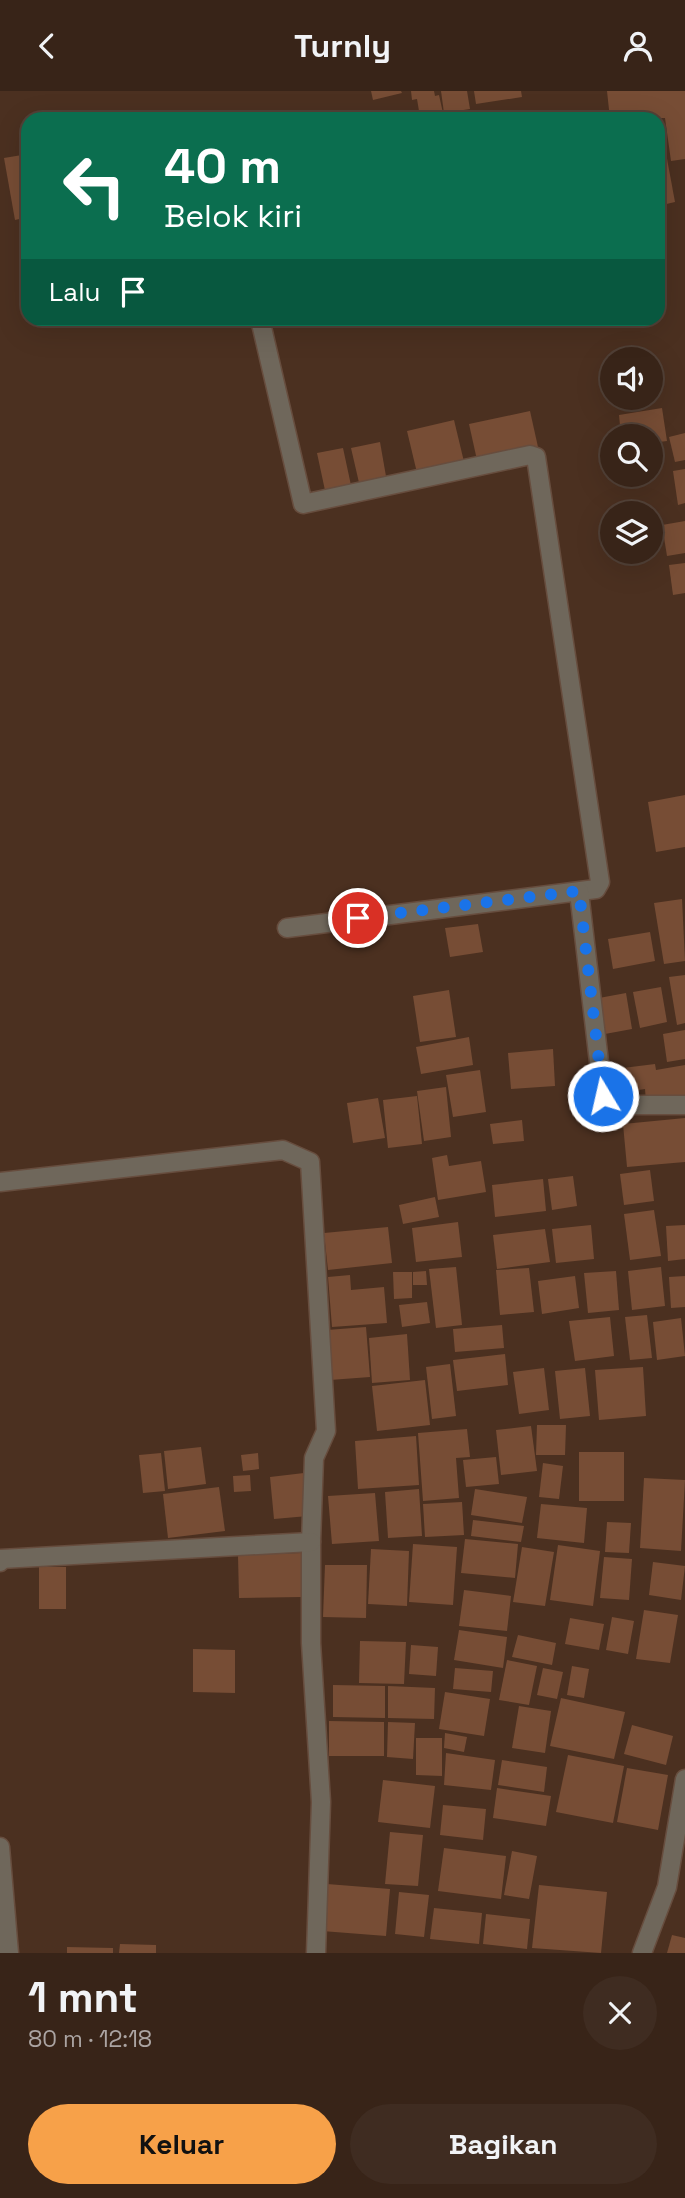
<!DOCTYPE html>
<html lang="id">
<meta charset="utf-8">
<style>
:root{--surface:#382418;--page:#3f2c21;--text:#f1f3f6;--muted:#aba4a2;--line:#524137;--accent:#f7a149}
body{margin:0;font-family:"Space Grotesk",sans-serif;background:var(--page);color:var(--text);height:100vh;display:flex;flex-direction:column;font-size:26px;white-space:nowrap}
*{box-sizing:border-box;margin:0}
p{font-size:23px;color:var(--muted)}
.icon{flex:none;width:38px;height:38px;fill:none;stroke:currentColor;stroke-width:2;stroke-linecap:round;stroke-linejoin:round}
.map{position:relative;height:1862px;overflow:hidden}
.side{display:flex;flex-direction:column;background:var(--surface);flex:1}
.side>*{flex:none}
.guide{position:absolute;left:21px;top:21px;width:644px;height:214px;border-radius:21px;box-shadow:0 7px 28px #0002,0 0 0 2px var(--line);background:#0b6e4f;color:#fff;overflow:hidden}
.buttons{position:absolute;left:600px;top:256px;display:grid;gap:14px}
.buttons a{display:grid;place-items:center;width:63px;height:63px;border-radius:50%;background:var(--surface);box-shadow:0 7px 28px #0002,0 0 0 2px var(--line);font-size:35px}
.pin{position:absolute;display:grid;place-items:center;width:60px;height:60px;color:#fff;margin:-30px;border:4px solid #fff;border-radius:50%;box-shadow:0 2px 7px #0007}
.me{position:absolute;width:77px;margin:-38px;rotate:351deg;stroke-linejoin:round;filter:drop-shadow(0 0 5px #0008)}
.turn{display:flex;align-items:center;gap:24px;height:147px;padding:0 28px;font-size:32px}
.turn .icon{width:91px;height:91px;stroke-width:2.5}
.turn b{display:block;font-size:49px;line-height:60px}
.then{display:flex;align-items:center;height:66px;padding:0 28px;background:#0003;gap:14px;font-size:26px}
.round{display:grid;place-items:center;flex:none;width:74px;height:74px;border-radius:37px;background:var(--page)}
.head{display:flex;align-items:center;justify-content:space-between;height:119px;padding:0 28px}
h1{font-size:42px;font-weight:700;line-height:52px}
.button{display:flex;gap:14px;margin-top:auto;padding:14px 28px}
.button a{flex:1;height:80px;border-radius:42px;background:var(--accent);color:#111;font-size:28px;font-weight:700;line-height:80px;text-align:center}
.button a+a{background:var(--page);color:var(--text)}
header{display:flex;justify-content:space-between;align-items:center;height:91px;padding:0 28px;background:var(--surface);font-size:32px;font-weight:700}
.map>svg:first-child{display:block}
.building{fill:#774d35}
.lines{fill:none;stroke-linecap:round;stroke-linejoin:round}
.minor-casing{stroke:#674d3e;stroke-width:21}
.minor{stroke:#6f675b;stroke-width:18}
.route{stroke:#1a73e8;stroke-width:12;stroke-dasharray:0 21.6}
</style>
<header><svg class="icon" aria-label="back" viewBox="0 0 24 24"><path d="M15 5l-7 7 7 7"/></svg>Turnly<svg class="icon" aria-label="person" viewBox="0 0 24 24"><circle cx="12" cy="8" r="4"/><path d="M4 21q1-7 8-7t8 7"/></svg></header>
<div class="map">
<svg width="685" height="1862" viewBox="0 0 685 1862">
<rect width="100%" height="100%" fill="#4b3020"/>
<g class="building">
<polygon points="371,0 401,0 402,2 373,9"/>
<polygon points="411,0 434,0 435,5 439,4 443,22 420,26 417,8 412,9"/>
<polygon points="441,0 467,0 470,18 444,22"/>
<polygon points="474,0 521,0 522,6 476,13"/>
<polygon points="607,0 685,0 685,68 671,70 665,27 610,28"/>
<polygon points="665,57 675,111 658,115 658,58"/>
<polygon points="28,63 28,126 15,129 4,67"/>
<polygon points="662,317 667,350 651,352 651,345 621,345 619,324"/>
<polygon points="530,320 538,356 477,369 469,333"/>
<polygon points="454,329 465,375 418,386 407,340"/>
<polygon points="685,342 685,369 675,371 669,346"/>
<polygon points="380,351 387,391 360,396 351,357"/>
<polygon points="343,357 352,399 326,404 317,362"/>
<polygon points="685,378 685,412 678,414 673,380"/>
<polygon points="685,430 685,462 667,465 662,434"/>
<polygon points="685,472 685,502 673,504 669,474"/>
<polygon points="685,704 685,756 656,761 648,711"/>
<polygon points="682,808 685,870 664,873 654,812"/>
<polygon points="478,833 483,861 450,866 445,837"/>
<polygon points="650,841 655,870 613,878 608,848"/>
<polygon points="685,884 685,932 677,934 669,886"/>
<polygon points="661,896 667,931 640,937 633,901"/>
<polygon points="449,899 456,946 420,951 413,905"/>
<polygon points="626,902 632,938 605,943 599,907"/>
<polygon points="685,939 685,968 667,971 663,943"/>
<polygon points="469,946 473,974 421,983 416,956"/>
<polygon points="553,958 555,995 511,998 508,962"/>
<polygon points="655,973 656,979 685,974 685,1005 646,1011 645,998 626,1001 623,977"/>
<polygon points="480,979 486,1021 453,1026 446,984"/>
<polygon points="446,996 451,1046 424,1050 417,1000"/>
<polygon points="417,1005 422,1053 388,1057 383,1009"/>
<polygon points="378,1007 385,1047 353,1052 347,1012"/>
<polygon points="685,1027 685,1071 627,1076 623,1033"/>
<polygon points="522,1029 524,1050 493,1053 490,1033"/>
<polygon points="447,1064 449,1075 481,1070 486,1101 438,1109 432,1067"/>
<polygon points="650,1079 654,1110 624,1114 620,1083"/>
<polygon points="573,1085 577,1115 552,1119 548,1088"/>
<polygon points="543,1088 546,1120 495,1126 492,1094"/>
<polygon points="435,1106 439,1126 403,1133 399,1114"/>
<polygon points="654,1119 661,1165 630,1169 624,1123"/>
<polygon points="458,1131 462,1166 416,1171 412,1137"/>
<polygon points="591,1134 594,1168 556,1172 552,1138"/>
<polygon points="685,1134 685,1168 668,1170 666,1135"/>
<polygon points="388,1136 392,1172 328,1179 324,1142"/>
<polygon points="545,1138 550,1171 497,1178 493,1144"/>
<polygon points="456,1176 462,1234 436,1237 429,1178"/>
<polygon points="661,1176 665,1215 632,1219 628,1180"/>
<polygon points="529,1177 534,1221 500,1224 496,1179"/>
<polygon points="426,1180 427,1194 413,1194 413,1181"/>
<polygon points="616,1180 619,1219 588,1222 584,1182"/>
<polygon points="393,1181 412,1181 412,1207 394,1208"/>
<polygon points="350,1184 351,1199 384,1196 387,1232 332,1236 328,1186"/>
<polygon points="575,1185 579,1217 542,1223 538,1190"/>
<polygon points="685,1185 685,1216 671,1217 669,1186"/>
<polygon points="427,1211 430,1232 402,1236 399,1214"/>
<polygon points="647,1224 652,1267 630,1269 625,1226"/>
<polygon points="610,1226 614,1265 575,1270 569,1230"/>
<polygon points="681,1227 685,1265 657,1269 653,1231"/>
<polygon points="502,1234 504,1257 455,1261 453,1238"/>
<polygon points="366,1236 370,1286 330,1289 327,1239"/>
<polygon points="407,1243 410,1289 372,1292 369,1247"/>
<polygon points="505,1263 508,1294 457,1300 453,1269"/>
<polygon points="450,1273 456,1325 432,1328 426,1276"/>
<polygon points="643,1276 646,1325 599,1329 595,1279"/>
<polygon points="544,1277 549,1319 519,1323 513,1281"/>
<polygon points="585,1277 590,1325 560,1328 555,1280"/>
<polygon points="425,1289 430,1334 377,1340 372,1295"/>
<polygon points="537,1334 566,1334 565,1364 536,1364"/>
<polygon points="531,1335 537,1380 501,1384 496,1339"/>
<polygon points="467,1338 470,1366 456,1367 459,1407 423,1410 418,1342"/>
<polygon points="416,1345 419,1394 358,1398 355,1350"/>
<polygon points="201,1356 206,1393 168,1398 164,1360"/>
<rect x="579" y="1361" width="45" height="49"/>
<polygon points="161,1362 165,1400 143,1402 139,1364"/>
<polygon points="258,1362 259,1378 243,1380 241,1364"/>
<polygon points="496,1366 499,1393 466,1396 463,1369"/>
<polygon points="543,1372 563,1375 559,1408 539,1406"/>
<polygon points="304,1382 308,1425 274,1428 270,1386"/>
<polygon points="250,1384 251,1400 234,1401 233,1385"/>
<polygon points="644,1387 685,1389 681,1460 640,1457"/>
<polygon points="219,1396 225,1440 168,1447 163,1403"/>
<polygon points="419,1398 422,1445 388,1447 385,1401"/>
<polygon points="475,1398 527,1406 522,1432 471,1424"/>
<polygon points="375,1402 379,1450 332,1453 328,1405"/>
<polygon points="462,1411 464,1444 425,1446 423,1413"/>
<polygon points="541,1413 587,1417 584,1452 537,1447"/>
<polygon points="473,1429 524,1435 521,1451 471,1445"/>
<polygon points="607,1431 631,1432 629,1462 605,1461"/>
<polygon points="465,1448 518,1453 515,1487 461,1482"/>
<polygon points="413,1453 457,1456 453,1514 409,1511"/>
<polygon points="558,1454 600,1460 593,1515 550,1509"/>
<polygon points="522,1456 554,1461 545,1515 513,1511"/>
<polygon points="371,1458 409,1460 407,1515 368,1513"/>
<polygon points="301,1462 302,1506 239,1507 238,1464"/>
<polygon points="604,1466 632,1468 629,1509 600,1507"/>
<polygon points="653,1471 685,1475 681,1509 649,1504"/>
<polygon points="325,1474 367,1474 366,1527 323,1526"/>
<rect x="39" y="1476" width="27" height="42"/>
<polygon points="464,1499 511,1505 507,1540 459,1535"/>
<polygon points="644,1519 678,1524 670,1572 636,1568"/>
<polygon points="612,1526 634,1530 628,1563 606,1559"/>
<polygon points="570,1527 604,1533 599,1559 565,1553"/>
<polygon points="459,1539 507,1546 503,1577 454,1569"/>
<polygon points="518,1544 556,1552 552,1574 512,1566"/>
<polygon points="360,1550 406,1551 404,1593 359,1592"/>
<polygon points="411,1554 438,1556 436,1585 409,1583"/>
<polygon points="193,1558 235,1559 235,1602 193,1601"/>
<polygon points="507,1569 537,1575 529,1614 499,1609"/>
<polygon points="572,1575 589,1578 584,1607 567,1604"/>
<polygon points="455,1577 493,1580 491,1601 453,1598"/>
<polygon points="543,1577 563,1581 557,1608 537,1604"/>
<polygon points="333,1594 385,1595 385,1627 333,1626"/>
<polygon points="388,1595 435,1597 434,1628 388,1627"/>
<polygon points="445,1601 490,1608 484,1645 439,1638"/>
<polygon points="561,1607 625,1621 614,1668 550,1655"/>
<polygon points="519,1615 551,1620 545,1662 512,1657"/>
<polygon points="329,1630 384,1631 384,1665 329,1665"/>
<polygon points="388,1631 415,1632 413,1668 387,1666"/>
<polygon points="632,1634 673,1645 666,1674 624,1663"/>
<polygon points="445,1642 467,1646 464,1661 444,1657"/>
<polygon points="416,1647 442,1647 442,1685 416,1684"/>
<polygon points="446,1662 495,1669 491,1699 444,1694"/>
<polygon points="568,1664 624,1675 613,1732 556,1721"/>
<polygon points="502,1669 547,1676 544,1701 498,1694"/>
<polygon points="627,1677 668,1684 658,1739 617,1731"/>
<polygon points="383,1689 435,1695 430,1737 378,1731"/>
<polygon points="497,1697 551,1705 546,1735 493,1727"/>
<polygon points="443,1714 486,1718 483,1749 440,1744"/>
<polygon points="390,1741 423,1744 418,1795 385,1793"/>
<polygon points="444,1757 506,1765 501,1808 438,1800"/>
<polygon points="512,1760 537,1765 529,1808 504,1804"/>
<polygon points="327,1793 390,1798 386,1845 322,1840"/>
<polygon points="539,1794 607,1801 601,1862 532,1857"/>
<polygon points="399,1801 429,1804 424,1846 395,1843"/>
<polygon points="434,1817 482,1822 479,1853 430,1848"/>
<polygon points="486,1823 530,1828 527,1858 483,1853"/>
<polygon points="672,1844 685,1847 685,1862 667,1862"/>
<polygon points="120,1853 156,1854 156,1862 119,1862"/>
<polygon points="67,1856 113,1857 113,1862 67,1862"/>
</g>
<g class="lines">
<defs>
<g id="minor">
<polyline points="260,228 303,413 530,364 536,366 600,791 596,798 287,837"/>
<polyline points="579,801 603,1005 609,1011 618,1014 685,1014"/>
<polyline points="0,1091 283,1059 310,1071 326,1340 314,1367 311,1451 311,1552 321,1711 316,1862"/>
<polyline points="0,1471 1,1468 311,1451"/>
<polyline points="0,1756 9,1862"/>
<polyline points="642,1862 667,1796 685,1688"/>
</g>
</defs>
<use href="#minor" class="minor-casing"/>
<use href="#minor" class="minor"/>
</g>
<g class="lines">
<polyline class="route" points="358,827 579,800 603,1005"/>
</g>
</svg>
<div class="buttons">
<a><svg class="icon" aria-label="sound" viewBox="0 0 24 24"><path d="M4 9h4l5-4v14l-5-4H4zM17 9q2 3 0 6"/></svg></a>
<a><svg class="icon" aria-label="search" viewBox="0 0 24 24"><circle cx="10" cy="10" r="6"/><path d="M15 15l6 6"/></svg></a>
<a><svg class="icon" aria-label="layers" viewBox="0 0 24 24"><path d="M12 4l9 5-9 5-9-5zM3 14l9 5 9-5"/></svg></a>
</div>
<div class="pin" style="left:358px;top:827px;background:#d93025"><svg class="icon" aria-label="arrive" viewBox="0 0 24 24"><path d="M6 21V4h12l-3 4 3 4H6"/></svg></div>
<svg class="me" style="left:603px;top:1005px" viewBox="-20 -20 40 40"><circle r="17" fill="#1a73e8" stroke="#fff" stroke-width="3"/><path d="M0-11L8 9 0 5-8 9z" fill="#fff"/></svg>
<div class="guide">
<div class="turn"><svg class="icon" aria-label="left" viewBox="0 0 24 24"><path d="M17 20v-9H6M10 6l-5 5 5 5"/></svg><div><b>40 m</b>Belok kiri</div></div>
<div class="then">Lalu<svg class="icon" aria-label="arrive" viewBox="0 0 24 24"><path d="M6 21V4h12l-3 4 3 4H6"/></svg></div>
</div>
</div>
<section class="side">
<div class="head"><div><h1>1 mnt</h1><p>80 m · 12:18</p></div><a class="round"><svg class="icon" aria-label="close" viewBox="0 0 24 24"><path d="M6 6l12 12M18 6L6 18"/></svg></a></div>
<div class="button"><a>Keluar</a><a>Bagikan</a></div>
</section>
